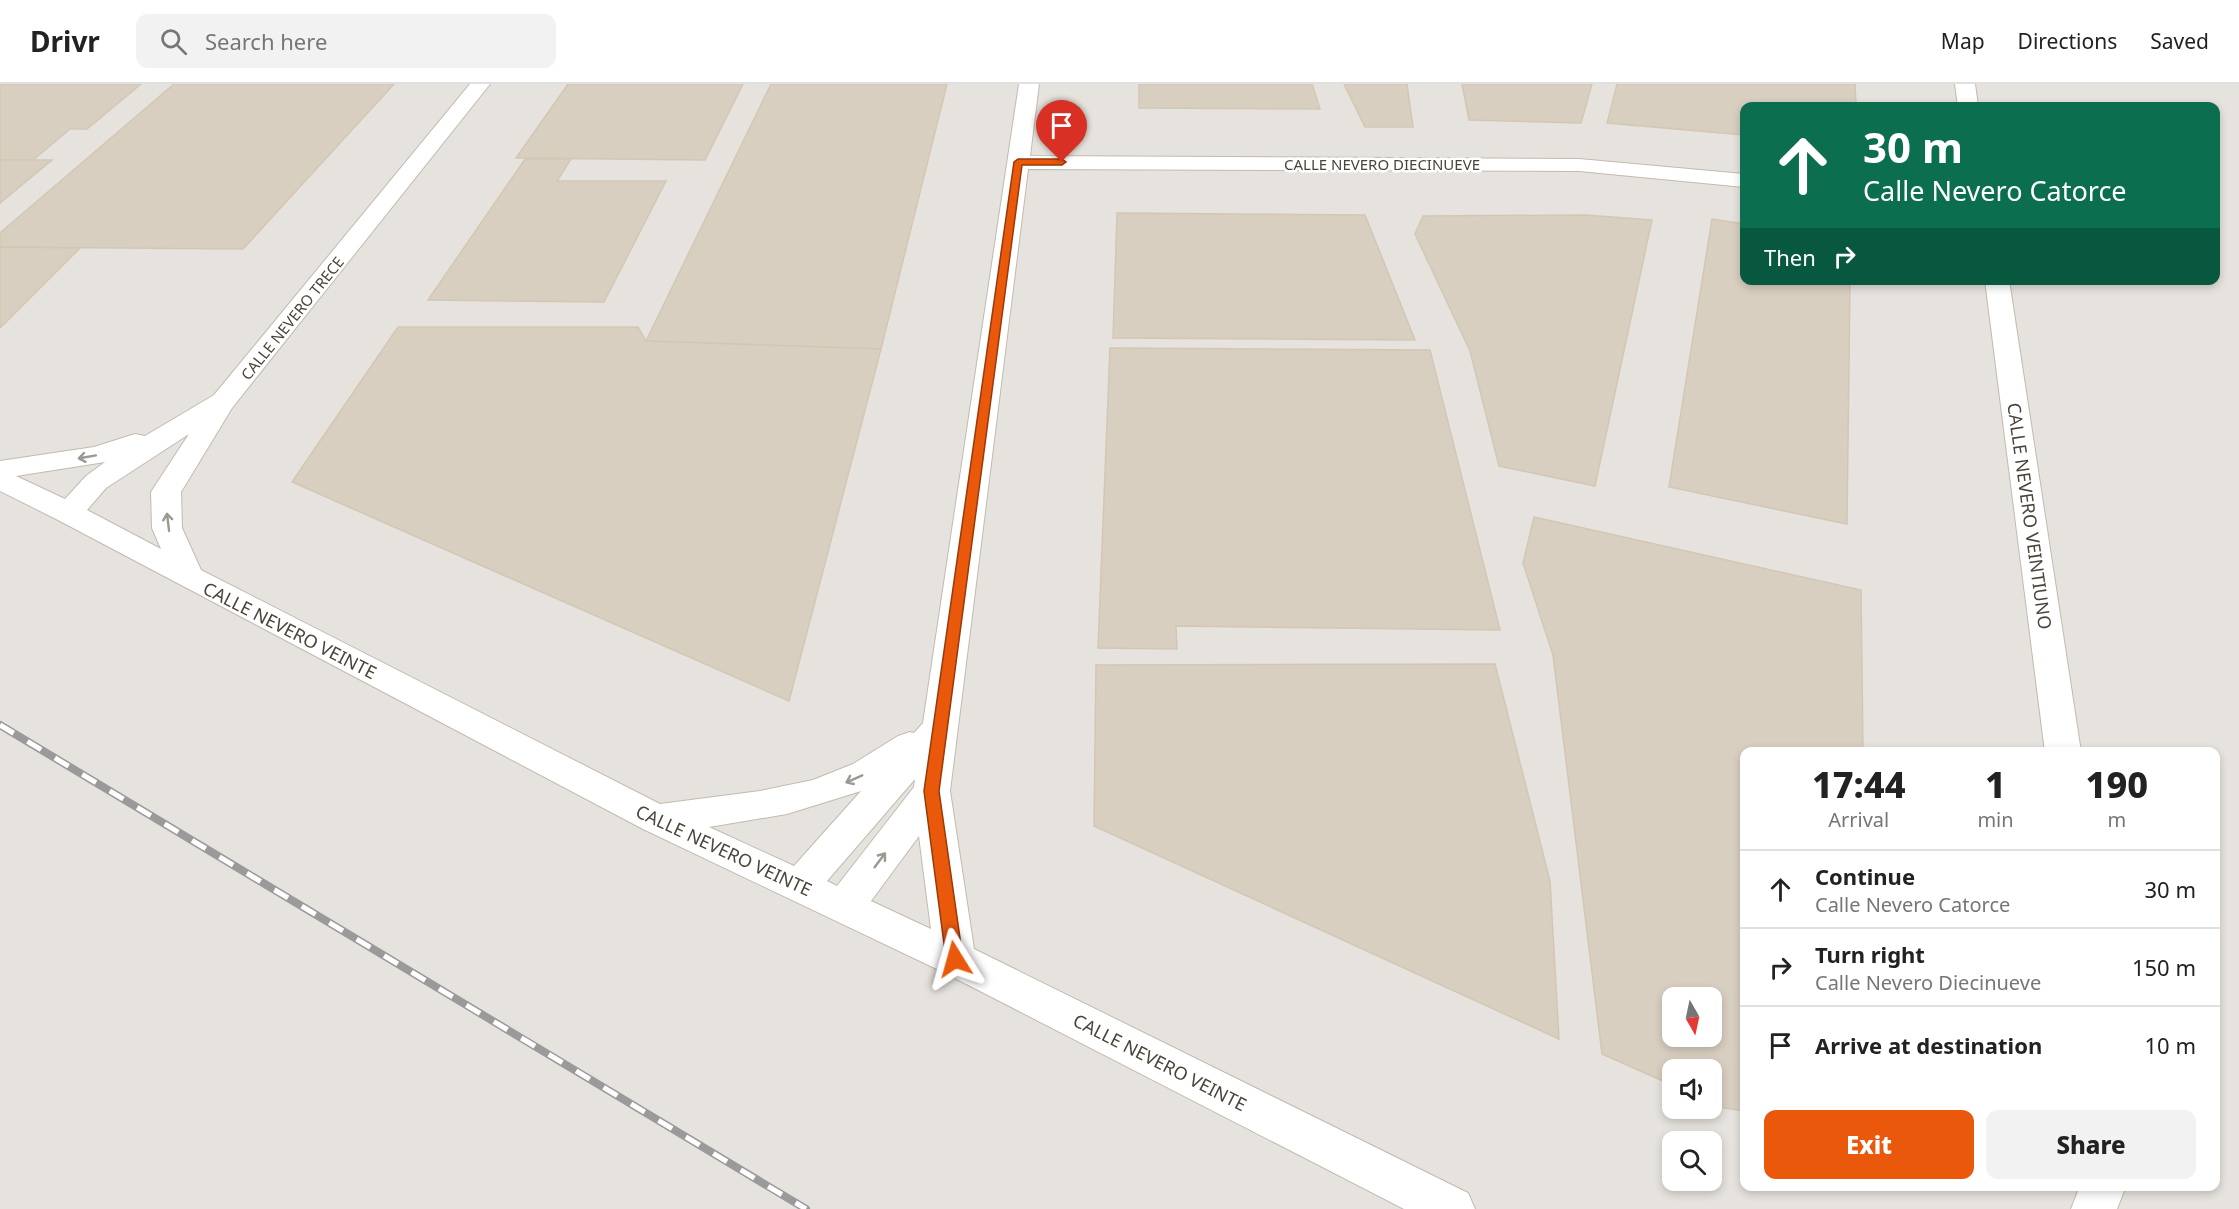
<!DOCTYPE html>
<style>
:root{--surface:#fff;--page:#f2f2f2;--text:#222;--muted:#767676;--line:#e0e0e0;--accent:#ea580c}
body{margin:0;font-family:"Noto Sans",sans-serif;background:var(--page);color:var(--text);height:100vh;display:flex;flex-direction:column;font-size:22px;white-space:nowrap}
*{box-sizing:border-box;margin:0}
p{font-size:20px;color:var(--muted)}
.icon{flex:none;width:33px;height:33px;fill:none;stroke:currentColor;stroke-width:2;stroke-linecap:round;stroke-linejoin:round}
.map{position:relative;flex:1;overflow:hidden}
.details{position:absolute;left:1740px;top:663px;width:480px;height:444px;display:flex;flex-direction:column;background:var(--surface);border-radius:12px;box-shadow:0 3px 9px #0003}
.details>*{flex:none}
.top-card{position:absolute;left:1740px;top:18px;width:480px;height:183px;border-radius:12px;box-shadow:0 3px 9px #0003;background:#0b6e4f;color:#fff;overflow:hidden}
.needle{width:39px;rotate:171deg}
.buttons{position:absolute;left:1662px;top:903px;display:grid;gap:12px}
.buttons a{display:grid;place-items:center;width:60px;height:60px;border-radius:12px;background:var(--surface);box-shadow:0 3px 9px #0003;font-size:30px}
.pin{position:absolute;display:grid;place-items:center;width:51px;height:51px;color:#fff;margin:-62px -26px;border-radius:50% 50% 50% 0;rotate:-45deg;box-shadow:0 0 6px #0007}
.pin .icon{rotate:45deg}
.me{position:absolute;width:66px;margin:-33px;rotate:352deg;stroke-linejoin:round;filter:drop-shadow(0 0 4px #0008)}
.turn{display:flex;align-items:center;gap:21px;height:126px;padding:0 24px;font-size:27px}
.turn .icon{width:78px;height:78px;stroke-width:2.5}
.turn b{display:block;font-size:42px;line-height:51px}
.then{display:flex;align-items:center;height:57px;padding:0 24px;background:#0003;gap:12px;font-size:22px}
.eta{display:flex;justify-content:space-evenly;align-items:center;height:102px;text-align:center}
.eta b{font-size:36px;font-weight:800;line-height:42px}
.action{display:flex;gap:12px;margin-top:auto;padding:12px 24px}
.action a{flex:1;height:69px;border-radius:12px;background:var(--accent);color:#fff;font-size:24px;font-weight:800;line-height:69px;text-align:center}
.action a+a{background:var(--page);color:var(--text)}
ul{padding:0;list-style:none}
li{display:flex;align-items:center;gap:18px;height:78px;padding:0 24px;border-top:2px solid var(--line)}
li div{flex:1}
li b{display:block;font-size:22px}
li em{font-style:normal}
header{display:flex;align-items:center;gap:36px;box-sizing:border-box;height:84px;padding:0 30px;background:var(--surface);border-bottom:2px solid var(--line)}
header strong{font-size:28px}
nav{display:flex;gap:33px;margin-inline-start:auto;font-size:21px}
.search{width:420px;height:54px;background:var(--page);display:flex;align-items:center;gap:15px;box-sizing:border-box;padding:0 21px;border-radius:12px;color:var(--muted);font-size:22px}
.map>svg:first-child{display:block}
.industrial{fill:#e6e2dd;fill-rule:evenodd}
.building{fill:#d8cfc1;stroke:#d3c7b4;stroke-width:1.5;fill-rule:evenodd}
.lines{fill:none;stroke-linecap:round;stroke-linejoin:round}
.street-casing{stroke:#c2bbae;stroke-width:2}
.street{fill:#fff;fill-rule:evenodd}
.rail-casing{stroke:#9a9a9a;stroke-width:8}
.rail{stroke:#fff;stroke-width:5;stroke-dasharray:16;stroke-linecap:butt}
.oneway{stroke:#9c9892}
.route{fill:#ea580c;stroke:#983908;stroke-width:1.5}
.labels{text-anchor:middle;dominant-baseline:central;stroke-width:5;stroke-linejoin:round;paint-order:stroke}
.far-street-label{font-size:15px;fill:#4b4439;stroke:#fff}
.street-label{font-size:18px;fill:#4b4439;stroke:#fff}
</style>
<header>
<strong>Drivr</strong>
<div class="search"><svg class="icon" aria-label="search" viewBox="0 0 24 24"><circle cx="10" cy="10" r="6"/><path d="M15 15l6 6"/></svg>Search here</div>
<nav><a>Map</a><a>Directions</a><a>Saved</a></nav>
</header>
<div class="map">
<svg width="2239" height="1125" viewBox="0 0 2239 1125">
<rect width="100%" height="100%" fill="#f6f3ec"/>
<path class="industrial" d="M0,0H2239V1125H0ZM1744,22H2216V196H1744ZM1744,668H2216V1102H1744ZM1672,914H1712V952H1672ZM1672,986H1712V1024H1672ZM1672,1058H1712V1096H1672Z"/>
<g class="building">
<polygon points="0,0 141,0 87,45 70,45 33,76 0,76"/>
<polygon points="174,0 394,0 243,165 0,163 0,149"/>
<polygon points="568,0 743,0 705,76 516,74"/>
<polygon points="771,0 947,0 881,265 646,257"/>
<polygon points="1139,0 1312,0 1320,25 1139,24"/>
<polygon points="1344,0 1407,0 1413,43 1365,43"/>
<polygon points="1462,0 1592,0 1581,39 1469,36"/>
<polygon points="1617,0 1855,0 1856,22 1744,22 1744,51 1607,39"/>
<polygon points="525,75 571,75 557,97 666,97 604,218 428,216"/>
<polygon points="0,76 52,76 0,119"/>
<polygon points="1117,129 1365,131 1415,256 1113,254"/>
<polygon points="1585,131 1652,136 1595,402 1499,382 1470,267 1415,150 1423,132"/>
<polygon points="1712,135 1744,140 1744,196 1850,196 1847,440 1669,403"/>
<polygon points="0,163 80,164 0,244"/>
<polygon points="398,243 638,243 646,257 881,265 789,617 292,398"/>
<polygon points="1110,264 1430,266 1500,546 1176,542 1177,565 1098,564"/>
<path d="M1534,433L1861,506L1863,668H1744V1027L1724,1024L1712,1019V986H1672V1001L1602,970L1553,571L1523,479ZM1672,914H1712V952H1672Z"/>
<polygon points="1495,580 1550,797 1559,955 1094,742 1096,581"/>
</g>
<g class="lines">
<defs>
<g id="street">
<path d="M470,0H490L232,324L181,408L182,444L201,486L660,720L760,707L813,696L853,680L898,652L910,648L914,649L923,639L1019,0H1039L1030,72L1579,75L1744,90V103L1579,87L1028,85L950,707L974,865L1468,1109L1475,1125H1404L941,887L643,745L58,436L0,407V377L94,363L135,350L145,352L214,311ZM189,350L151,408L152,444L161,465L87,426L106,404ZM105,378L86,392L65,415L16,392ZM915,695L914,703L837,802L827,797ZM861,707L794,782L709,743L787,730ZM919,752L931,845L871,817Z"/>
<polygon points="1955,0 1975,0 1978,22 1958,22"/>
<polygon points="1985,196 2009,196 2081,668 2045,668"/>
<polygon points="2080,1102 2126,1102 2117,1125 2071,1125"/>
</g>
</defs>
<use href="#street" class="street-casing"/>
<use href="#street" class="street"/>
<defs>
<polyline id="rail" points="0,641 806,1125"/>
</defs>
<use href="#rail" class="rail-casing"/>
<use href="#rail" class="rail"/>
</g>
<defs><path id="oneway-shaft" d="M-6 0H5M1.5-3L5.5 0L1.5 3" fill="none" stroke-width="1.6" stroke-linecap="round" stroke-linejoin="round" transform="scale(1.5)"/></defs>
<g class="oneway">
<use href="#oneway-shaft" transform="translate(87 373) rotate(170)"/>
<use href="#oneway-shaft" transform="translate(168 438) rotate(-97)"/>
<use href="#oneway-shaft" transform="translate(854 695) rotate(156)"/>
<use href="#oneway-shaft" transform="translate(880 776) rotate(-53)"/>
</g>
<polygon class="route" points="1018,75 1062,75 1066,78 1062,81 1022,81 939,707 963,875 961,880 955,882 949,880 946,875 924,707 1014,78"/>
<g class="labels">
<g class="far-street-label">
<text x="1382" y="80">CALLE NEVERO DIECINUEVE</text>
<text transform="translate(292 234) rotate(-51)">CALLE NEVERO TRECE</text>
</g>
<g class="street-label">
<text transform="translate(2030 432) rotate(82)">CALLE NEVERO VEINTIUNO</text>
<text transform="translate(290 546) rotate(27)">CALLE NEVERO VEINTE</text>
<text transform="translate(724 766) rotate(25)">CALLE NEVERO VEINTE</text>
<text transform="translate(1160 978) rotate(27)">CALLE NEVERO VEINTE</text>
</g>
</g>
</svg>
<div class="buttons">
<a><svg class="needle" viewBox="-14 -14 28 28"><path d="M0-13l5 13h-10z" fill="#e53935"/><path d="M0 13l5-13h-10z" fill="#767676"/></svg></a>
<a><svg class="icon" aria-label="sound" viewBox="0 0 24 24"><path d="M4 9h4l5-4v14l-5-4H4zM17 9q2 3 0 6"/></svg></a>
<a><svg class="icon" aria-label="search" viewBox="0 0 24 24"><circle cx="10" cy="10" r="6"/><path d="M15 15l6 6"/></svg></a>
</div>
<div class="pin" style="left:1062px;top:78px;background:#d93025"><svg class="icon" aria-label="arrive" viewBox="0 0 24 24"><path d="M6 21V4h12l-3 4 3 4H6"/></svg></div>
<svg class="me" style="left:955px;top:875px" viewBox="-20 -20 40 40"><path d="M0-17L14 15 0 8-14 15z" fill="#ea580c" stroke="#fff" stroke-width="4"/></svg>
<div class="top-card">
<div class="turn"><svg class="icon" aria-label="ahead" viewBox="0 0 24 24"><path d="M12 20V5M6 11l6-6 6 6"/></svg><div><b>30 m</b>Calle Nevero Catorce</div></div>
<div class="then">Then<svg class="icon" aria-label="right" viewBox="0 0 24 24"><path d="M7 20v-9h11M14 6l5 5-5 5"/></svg></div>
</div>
<section class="details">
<div class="eta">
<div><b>17:44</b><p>Arrival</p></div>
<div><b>1</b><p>min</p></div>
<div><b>190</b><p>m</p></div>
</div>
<ul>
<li><svg class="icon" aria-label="ahead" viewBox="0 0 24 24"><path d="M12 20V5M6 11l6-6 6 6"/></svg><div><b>Continue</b><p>Calle Nevero Catorce</p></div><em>30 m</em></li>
<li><svg class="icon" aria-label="right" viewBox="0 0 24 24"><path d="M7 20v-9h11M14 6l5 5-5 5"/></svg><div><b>Turn right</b><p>Calle Nevero Diecinueve</p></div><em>150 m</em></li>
<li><svg class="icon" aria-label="arrive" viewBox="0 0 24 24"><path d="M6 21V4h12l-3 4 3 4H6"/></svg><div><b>Arrive at destination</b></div><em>10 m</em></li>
</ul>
<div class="action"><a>Exit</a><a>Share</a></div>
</section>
</div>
